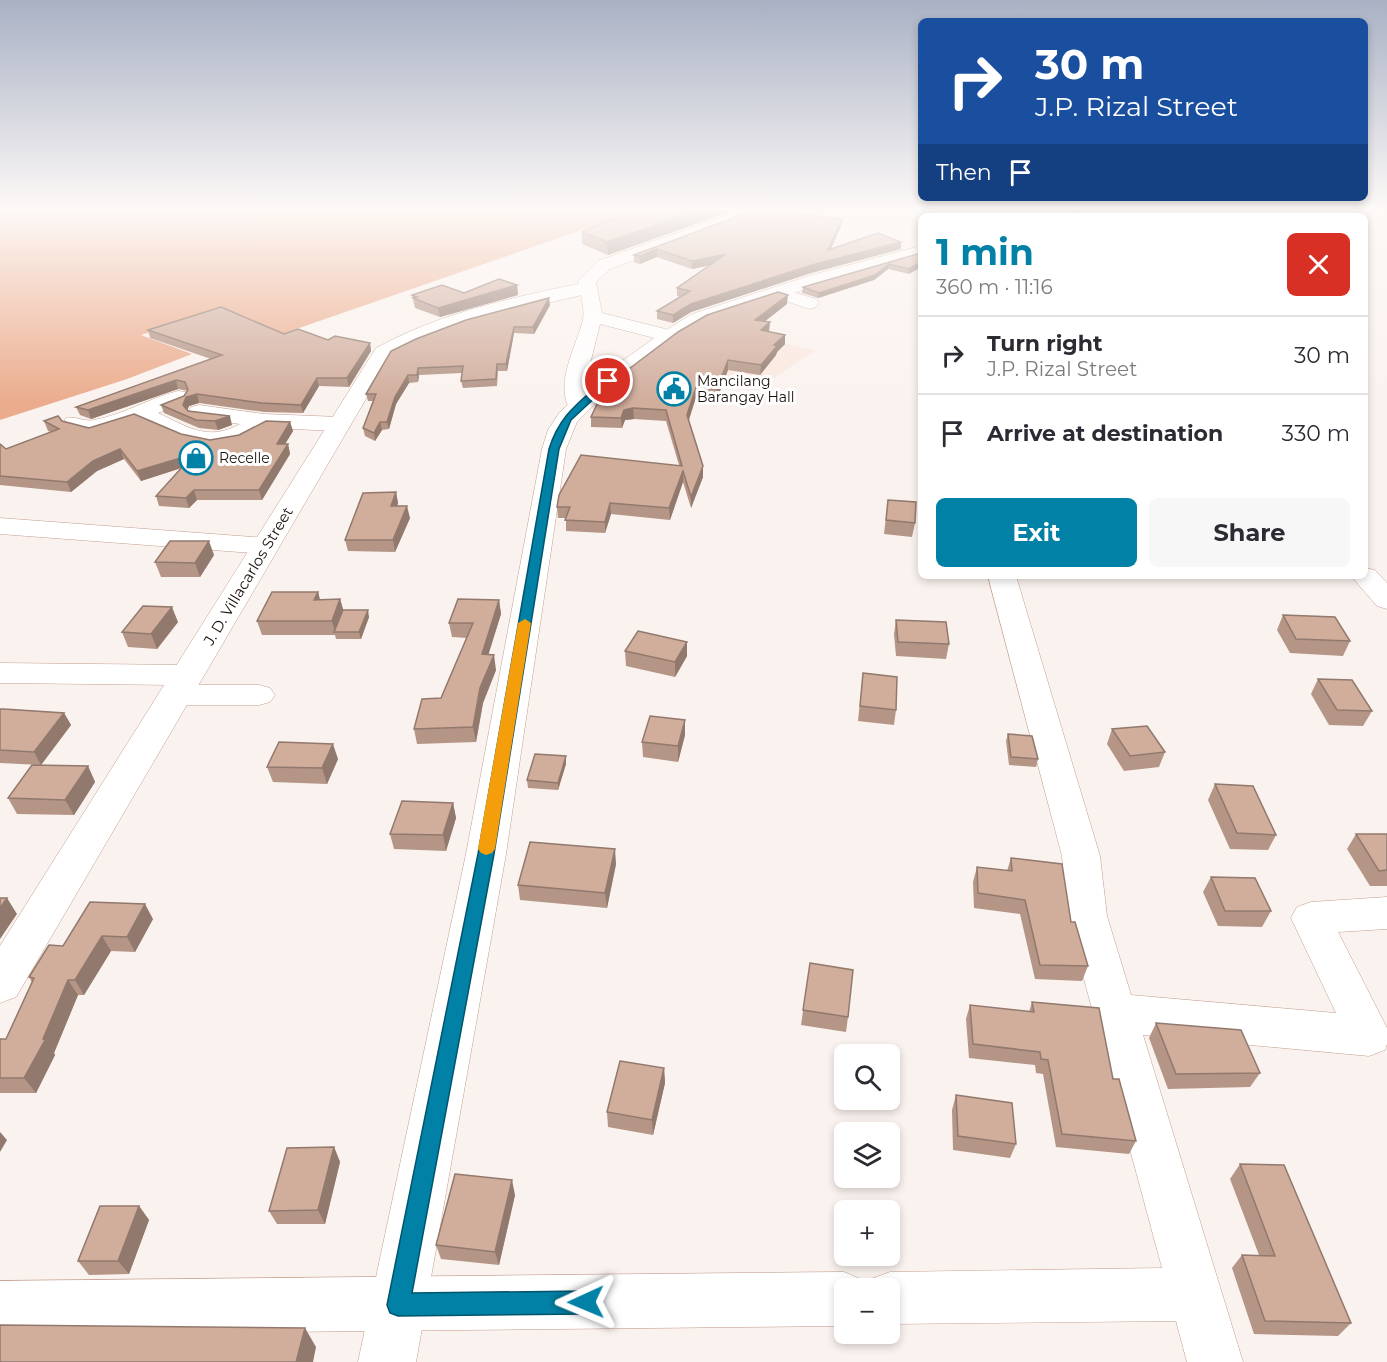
<!DOCTYPE html>
<meta charset="utf-8">
<style>
:root{--surface:#fff;--page:#f7f7f7;--text:#2b2b33;--muted:#7c7c81;--line:#e1e1e2;--accent:#0281a6}
body{margin:0;font-family:Montserrat,sans-serif;background:var(--page);color:var(--text);height:100vh;display:flex;flex-direction:column;font-size:22px;white-space:nowrap}
*{box-sizing:border-box;margin:0}
p{font-size:20px;color:var(--muted)}
.icon{flex:none;width:33px;height:33px;fill:none;stroke:currentColor;stroke-width:2;stroke-linecap:round;stroke-linejoin:round}
.map{position:relative;flex:1;overflow:hidden}
.details{position:absolute;left:918px;top:213px;width:450px;height:366px;display:flex;flex-direction:column;background:var(--surface);border-radius:9px;box-shadow:0 3px 9px #0003}
.details>*{flex:none}
.guide{position:absolute;left:918px;top:18px;width:450px;height:183px;border-radius:9px;box-shadow:0 3px 9px #0003;background:#1a4fa0;color:#fff;overflow:hidden}
.controls{position:absolute;left:834px;top:1044px;display:grid;gap:12px}
.controls a{display:grid;place-items:center;width:66px;height:66px;border-radius:9px;background:var(--surface);box-shadow:0 3px 9px #0003;font-size:30px}
.pin{position:absolute;display:grid;place-items:center;width:51px;height:51px;color:#fff;margin:-26px;border:3px solid #fff;border-radius:50%;box-shadow:0 2px 6px #0007}
.me{position:absolute;width:66px;margin:-33px;rotate:269deg;stroke-linejoin:round;filter:drop-shadow(0 0 4px #0008)}
.turn{display:flex;align-items:center;gap:21px;height:126px;padding:0 18px;font-size:27px}
.turn .icon{width:78px;height:78px;stroke-width:2.5}
.turn b{display:block;font-size:42px;line-height:51px}
.then{display:flex;align-items:center;height:57px;padding:0 18px;background:#0003;gap:12px;font-size:22px}
.round{display:grid;place-items:center;flex:none;width:63px;height:63px;border-radius:9px;background:var(--page)}
.headline{display:flex;align-items:center;justify-content:space-between;height:102px;padding:0 18px}
h1{font-size:36px;font-weight:700;line-height:45px;color:var(--accent)}
.action{display:flex;gap:12px;margin-top:auto;padding:12px 18px}
.action a{flex:1;height:69px;border-radius:9px;background:var(--accent);color:#fff;font-size:24px;font-weight:700;line-height:69px;text-align:center}
.action a+a{background:var(--page);color:var(--text)}
ul{padding:0;list-style:none}
li{display:flex;align-items:center;gap:18px;height:78px;padding:0 18px;border-top:2px solid var(--line)}
li div{flex:1}
li b{display:block;font-size:22px}
li em{font-style:normal}
.map>svg:first-child{display:block}
.built{fill:#fae8df}
.water{fill:#ebac8d}
.lines{fill:none;stroke-linecap:round;stroke-linejoin:round}
.minor-casing{stroke:#c39f8e;stroke-width:1}
.tertiary-casing{stroke:#c39f8e;stroke-width:1}
.secondary-casing{stroke:#c39f8e;stroke-width:1}
.minor{fill:#fff;fill-rule:evenodd}
.tertiary{fill:#fff;fill-rule:evenodd}
.secondary{fill:#fff;fill-rule:evenodd}
.wall{fill:#b49586}
.shaded-wall{fill:#92796d}
.building{fill:#d1ad9c;stroke:#92796d;stroke-width:1.5}
.route{fill:#0281a6;stroke:#01546c;stroke-width:1.5}
.slow{fill:#f59e0b}
.labels{text-anchor:middle;dominant-baseline:central;stroke-width:6;stroke-linejoin:round;paint-order:stroke}
.far-poi-label{font-size:14px;fill:#1b0f09;stroke:#fff;text-anchor:start}
.street-label{font-size:15px;fill:#1b0f09;stroke:#fff}
</style>
<div class="map">
<svg width="1387" height="1362" viewBox="0 0 1387 1362">
<rect width="100%" height="100%" fill="#faf2ee"/>
<polygon class="built" points="703,327 816,350 755,390 669,381"/>
<polygon class="water" points="0,211 626,211 631,213 276,336 223,310 141,335 192,354 127,379 0,420"/>
<g class="lines">
<defs>
<g id="minor">
<path d="M739,211H761L759,214L610,269L596,282L602,313L677,332L680,336L677,340L670,342L600,324L586,380L590,406L587,411L579,413L571,411C553,384 577,346 583,319C585,308 580,292 578,281L598,261Z"/>
<polygon points="1083,211 1099,211 1102,216 1086,216"/>
<polygon points="779,288 816,299 819,303 816,307 810,309 773,297 770,293 773,289"/>
<path d="M178,391L186,392L189,397L186,402L158,413C188,427 208,442 240,424L191,417L188,412L191,407L199,405L264,414L340,417L348,419L351,424L348,429L340,431L268,428L241,442L213,447L185,441L137,421L92,435L66,428L63,423L66,418C76,416 84,422 94,420C123,415 149,398 178,391Z"/>
<polygon points="0,518 266,538 275,540 279,546 275,552 266,554 0,534"/>
<polygon points="1365,568 1375,570 1387,583 1387,609 1377,606 1351,576 1365,576"/>
<polygon points="988,576 1016,576 1100,856 1107,916 1131,995 1336,1013 1291,918 1297,907 1311,902 1387,897 1387,929 1338,932 1387,1028 1387,1044 1385,1050 1369,1056 1143,1035 1243,1362 1187,1362 1176,1321 890,1324 890,1288 867,1288 871,1279 890,1272 1162,1268 1067,916 1062,856"/>
<polygon points="0,663 188,665 199,668 204,675 199,682 190,685 259,685 270,688 275,695 270,702 259,705 176,705 165,702 160,695 165,688 175,685 0,683"/>
<polygon points="844,1272 863,1280 866,1288 844,1288 844,1326 0,1335 0,1281"/>
</g>
<path id="tertiary" d="M588,282L595,284L597,288L595,292C521,310 459,319 391,356L16,997L0,1003V946L376,348C442,312 514,297 588,282Z"/>
<g id="secondary">
<polygon points="1051,211 1077,211 1069,216 1043,216"/>
<polygon points="921,246 921,256 824,283 706,322 677,340 604,395 577,422 566,449 506,854 416,1362 358,1362 466,854 542,449 548,430 559,413 588,385 663,332 692,314 812,275"/>
</g>
</defs>
<use href="#minor" class="minor-casing"/>
<use href="#tertiary" class="tertiary-casing"/>
<use href="#secondary" class="secondary-casing"/>
<use href="#minor" class="minor"/>
<use href="#tertiary" class="tertiary"/>
<use href="#secondary" class="secondary"/>
</g>
<g class="wall">
<polygon points="628,211 732,211 608,255 582,244 582,232 630,212"/>
<polygon points="789,215 841,226 831,249 901,249 811,273 691,312 673,323 657,319 657,311 680,297 677,296 677,288 710,265 692,269 657,257 640,264 634,262 634,255"/>
<polygon points="921,253 909,274 888,269 874,280 818,298 802,293 803,287"/>
<polygon points="517,285 518,295 440,317 415,308 412,295 464,293"/>
<polygon points="787,304 765,321 769,332 785,344 777,352 776,355 760,375 728,370 717,399 696,397 689,420 703,477 691,508 683,482 670,520 611,514 605,533 566,531 566,518 558,518 557,507 679,465 666,421 634,419 625,420 622,428 591,427 591,417"/>
<polygon points="550,305 534,334 514,333 507,371 498,371 497,386 463,388 461,381 462,373 419,375 418,382 409,383 396,404 389,429 382,430 375,441 365,436 363,428 374,401 368,401 366,394 391,351"/>
<polygon points="148,330 284,334 328,340 370,343 371,351 349,387 319,386 303,413 264,412 199,403 189,406 187,410 232,425 218,430 199,428 164,413 161,405 184,396 188,391 178,389 91,419 80,415 76,407 211,359 150,338"/>
<polygon points="44,421 62,421 89,428 181,434 210,440 239,435 290,422 293,431 285,444 288,444 290,454 262,500 197,500 189,508 159,506 156,496 181,468 141,481 124,459 97,471 71,492 0,485 0,444 6,449 51,432 48,431"/>
<polygon points="396,492 398,503 397,506 410,518 395,552 348,551 345,540"/>
<polygon points="888,500 915,523 912,537 884,534"/>
<polygon points="214,555 200,577 161,577 155,562"/>
<polygon points="318,592 320,599 340,599 343,610 369,617 361,639 336,639 335,635 262,635 257,621"/>
<polygon points="499,600 501,614 488,654 496,670 483,703 476,742 417,744 414,729 441,698 467,638 452,637 449,623"/>
<polygon points="1283,615 1350,641 1343,656 1290,653 1277,630"/>
<polygon points="896,620 949,644 946,659 896,656 894,634"/>
<polygon points="178,622 157,649 128,647 122,632"/>
<polygon points="687,642 687,656 675,677 626,666 625,651"/>
<polygon points="863,673 896,710 894,725 858,721"/>
<polygon points="1318,679 1372,711 1363,726 1329,725 1311,694"/>
<polygon points="0,709 64,713 71,725 41,765 0,763"/>
<polygon points="685,720 685,735 678,762 643,757 642,742"/>
<polygon points="1112,729 1165,752 1159,767 1124,771 1107,744"/>
<polygon points="1008,734 1038,759 1036,767 1009,765 1006,741"/>
<polygon points="566,756 566,764 558,790 528,788 527,780"/>
<polygon points="338,759 327,784 273,782 267,767"/>
<polygon points="88,766 95,782 74,815 17,814 8,798"/>
<polygon points="1215,784 1276,835 1268,850 1230,849 1208,800"/>
<polygon points="453,803 456,818 446,851 394,849 390,834"/>
<polygon points="1356,834 1387,834 1387,886 1370,886 1347,849"/>
<polygon points="1011,858 1071,922 1088,966 1082,981 1035,979 1020,914 974,908 973,882 977,867 1007,871"/>
<polygon points="616,864 607,908 520,900 518,885"/>
<polygon points="1211,877 1271,911 1262,927 1218,926 1203,892"/>
<polygon points="153,919 135,952 111,951 84,995 78,995 54,1053 55,1055 36,1093 0,1093 0,1039 6,1039 32,982 29,977 63,946"/>
<polygon points="810,963 848,1017 846,1032 801,1025"/>
<polygon points="1032,1002 1113,1079 1136,1141 1129,1154 1056,1147 1043,1074 1036,1073 1035,1065 969,1058 966,1019 970,1005 1029,1012"/>
<polygon points="1156,1023 1260,1073 1250,1087 1168,1089 1149,1038"/>
<polygon points="664,1068 665,1083 653,1135 608,1127 607,1112"/>
<polygon points="956,1095 1016,1144 1010,1158 953,1150 952,1110"/>
<polygon points="334,1147 340,1162 325,1224 277,1224 269,1211"/>
<polygon points="1240,1164 1351,1323 1338,1336 1254,1334 1232,1268 1242,1255 1259,1255 1230,1179"/>
<polygon points="515,1195 499,1265 441,1259 436,1245"/>
<polygon points="139,1206 149,1220 129,1274 89,1275 78,1261"/>
</g>
<g class="shaded-wall">
<polygon points="698,211 732,211 608,255 607,242"/>
<polygon points="842,219 841,226 827,257 828,250"/>
<polygon points="901,242 901,249 811,273 691,312 673,323 673,315 691,304 812,265"/>
<polygon points="657,249 657,257 640,264 640,256"/>
<polygon points="726,254 726,262 692,269 692,261"/>
<polygon points="921,262 921,267 909,274 909,269"/>
<polygon points="889,264 888,269 874,280 818,298 819,293"/>
<polygon points="517,285 518,295 440,317 438,308"/>
<polygon points="788,295 787,304 755,329 755,320"/>
<polygon points="549,298 550,305 534,334 533,327"/>
<polygon points="770,322 769,332 761,330"/>
<polygon points="514,327 514,333 507,371 506,364"/>
<polygon points="785,335 785,344 777,352 776,355 760,375 761,365 774,345"/>
<polygon points="370,343 371,351 349,387 347,378"/>
<polygon points="728,360 728,370 717,399 717,389"/>
<polygon points="418,368 419,375 418,382 417,375"/>
<polygon points="408,375 409,383 396,404 389,429 387,422 395,397"/>
<polygon points="317,378 319,386 303,413 301,405"/>
<polygon points="176,380 178,389 91,419 88,410"/>
<polygon points="696,387 696,397 687,425 687,415"/>
<polygon points="197,394 199,403 189,406 186,413 183,405 186,397"/>
<polygon points="633,408 634,419 625,420 622,428 621,418 624,410"/>
<polygon points="230,416 232,425 218,430 215,421"/>
<polygon points="290,422 293,431 279,454 277,444"/>
<polygon points="380,422 382,430 375,441 374,433"/>
<polygon points="288,444 290,454 262,500 259,490"/>
<polygon points="120,449 124,459 97,471 71,492 67,482 93,461"/>
<polygon points="194,454 197,463 141,481 137,471"/>
<polygon points="703,466 703,477 691,508 691,497"/>
<polygon points="683,471 683,482 670,520 669,508"/>
<polygon points="194,490 197,500 189,508 186,498"/>
<polygon points="396,492 398,503 393,518 391,506"/>
<polygon points="610,503 611,514 605,533 605,522"/>
<polygon points="407,506 410,518 395,552 393,540"/>
<polygon points="209,541 214,555 200,577 195,563"/>
<polygon points="318,592 321,605 314,600"/>
<polygon points="340,599 344,612 335,632 332,621"/>
<polygon points="499,600 501,614 484,669 482,654"/>
<polygon points="172,607 178,622 157,649 151,634"/>
<polygon points="368,610 369,617 361,639 359,632"/>
<polygon points="687,642 687,656 675,677 675,662"/>
<polygon points="494,655 496,670 483,703 476,742 473,727 480,688"/>
<polygon points="64,713 71,725 41,765 34,752"/>
<polygon points="685,720 685,735 678,762 678,746"/>
<polygon points="333,744 338,759 327,784 322,768"/>
<polygon points="566,756 566,764 558,790 558,783"/>
<polygon points="88,766 95,782 74,815 65,800"/>
<polygon points="453,803 456,818 446,851 443,835"/>
<polygon points="615,849 616,864 607,908 605,893"/>
<polygon points="7,898 17,914 0,939 0,908"/>
<polygon points="145,904 153,919 135,952 127,937"/>
<polygon points="102,936 111,951 84,995 75,980"/>
<polygon points="68,980 78,995 54,1053 55,1055 36,1093 24,1078"/>
<polygon points="664,1068 665,1083 653,1135 652,1120"/>
<polygon points="0,1132 7,1140 0,1152"/>
<polygon points="334,1147 340,1162 325,1224 318,1210"/>
<polygon points="512,1180 515,1195 499,1265 495,1252"/>
<polygon points="139,1206 149,1220 129,1274 118,1261"/>
<polygon points="305,1328 316,1347 313,1362 296,1362"/>
</g>
<g class="building">
<polygon points="631,211 698,211 607,242 582,232"/>
<polygon points="752,211 773,211 789,215 791,213 842,219 828,250 878,233 901,242 812,265 691,304 673,315 657,311 690,291 677,288 726,254 692,261 657,249 640,256 634,255"/>
<polygon points="921,253 921,262 909,269 889,264 875,275 819,293 803,287"/>
<polygon points="499,279 517,285 438,308 413,298 417,297 412,295 442,285 464,293"/>
<polygon points="778,292 788,295 755,320 770,322 761,330 785,335 774,345 777,346 761,365 728,360 717,389 696,387 687,415 703,466 691,497 683,471 669,508 610,503 605,522 565,520 570,507 557,507 559,495 581,455 682,466 666,410 633,408 624,410 621,418 591,417 605,387 678,332 707,315"/>
<polygon points="549,298 533,327 514,327 506,364 497,364 496,379 461,381 463,366 418,368 417,375 408,375 395,397 387,422 380,422 374,433 363,428 376,394 366,394 391,351 416,339 466,320"/>
<polygon points="221,307 284,334 298,329 328,340 335,336 370,343 347,378 317,378 301,405 262,403 197,394 186,397 183,405 188,411 230,416 215,421 196,420 161,405 184,396 188,390 185,382 176,380 88,410 76,407 222,355 148,330"/>
<polygon points="134,414 181,434 210,440 239,435 266,421 290,422 277,444 288,444 259,490 194,490 186,498 156,496 194,454 137,471 120,449 93,461 67,482 0,476 0,444 6,449 59,429 44,421 58,416 62,421 89,428"/>
<polygon points="396,492 391,506 407,506 393,540 345,540 363,493"/>
<polygon points="888,500 916,502 915,523 886,520"/>
<polygon points="170,541 209,541 195,563 155,562"/>
<polygon points="272,592 318,592 314,600 340,599 332,621 257,621"/>
<polygon points="458,599 499,600 482,654 494,655 480,688 473,727 414,729 422,699 441,698 473,623 449,623"/>
<polygon points="143,606 172,607 151,634 122,632"/>
<polygon points="343,610 368,610 359,632 334,632"/>
<polygon points="1283,615 1335,617 1350,641 1296,639"/>
<polygon points="896,620 946,622 949,644 898,642"/>
<polygon points="638,631 687,642 675,662 625,651"/>
<polygon points="863,673 897,677 896,710 860,706"/>
<polygon points="1318,679 1352,680 1372,711 1337,710"/>
<polygon points="0,709 4,709 64,713 34,752 0,750"/>
<polygon points="650,716 685,720 678,746 642,742"/>
<polygon points="1147,726 1165,752 1130,756 1112,729"/>
<polygon points="1008,734 1032,736 1038,759 1011,757"/>
<polygon points="279,742 333,744 322,768 267,767"/>
<polygon points="535,754 566,756 558,783 527,780"/>
<polygon points="32,765 88,766 65,800 8,798"/>
<polygon points="1215,784 1253,786 1276,835 1237,833"/>
<polygon points="402,801 453,803 443,835 390,834"/>
<polygon points="1356,834 1387,834 1387,870 1379,871"/>
<polygon points="530,842 615,849 605,893 518,885"/>
<polygon points="1011,858 1062,864 1071,922 1075,922 1088,966 1040,965 1025,900 978,893 977,867 1012,871"/>
<polygon points="1211,877 1255,878 1271,911 1225,911"/>
<polygon points="0,898 7,898 0,908"/>
<polygon points="90,902 145,904 127,937 102,936 75,980 68,980 43,1039 45,1040 24,1078 0,1078 0,1039 6,1039 34,978 29,977 49,945 63,946"/>
<polygon points="810,963 853,970 848,1017 803,1010"/>
<polygon points="1032,1002 1099,1008 1113,1079 1119,1079 1136,1141 1062,1134 1048,1060 1041,1059 1040,1052 973,1044 970,1005 1034,1012"/>
<polygon points="1156,1023 1241,1030 1260,1073 1176,1074"/>
<polygon points="620,1061 664,1068 652,1120 607,1112"/>
<polygon points="956,1095 1012,1103 1016,1144 958,1136"/>
<polygon points="334,1147 318,1210 269,1211 287,1148"/>
<polygon points="1240,1164 1284,1165 1351,1323 1265,1321 1242,1255 1275,1256"/>
<polygon points="455,1174 512,1180 495,1252 436,1245"/>
<polygon points="100,1206 139,1206 118,1261 78,1261"/>
<polygon points="0,1325 305,1328 296,1362 0,1362"/>
</g>
<linearGradient id="sky" x2="0" y2="1"><stop stop-color="#a9b1c4"/><stop offset="0.52" stop-color="#fdf9f7"/><stop offset="1" stop-color="#fdf9f7" stop-opacity="0"/></linearGradient>
<rect width="1387" height="402" fill="url(#sky)"/>
<path class="route" d="M605,379L613,381L571,420L559,449L494,854L412,1293L586,1291L594,1294L598,1302L594,1310L586,1314L398,1316L390,1313L387,1305L478,854L549,449C560,414 579,403 605,379Z"/>
<polygon class="slow" points="525,619 531,623 495,849 492,853 486,855 481,853 478,849 518,623"/>
<defs>
<symbol id="civic-ring" viewBox="-11 -11 22 22"><circle r="9.5" fill="#fff" stroke="#0281a6" stroke-width="1.5"/><path d="M-.6-6.5H3V-4.5H.6V-3L4-1V1h2V6H-6V1h2V-1L-.6-3ZM-1.2 2.5V6h2.4V2.5Z" fill="#0281a6"/></symbol>
<symbol id="shop-ring" viewBox="-11 -11 22 22"><circle r="9.5" fill="#fff" stroke="#0281a6" stroke-width="1.5"/><path d="M-5-2.5h2.3a2.7 3.5 0 0 1 5.4 0H5L5.5 6h-11ZM-1.5-2.5h3a1.5 2.3 0 0 0-3 0Z" fill="#0281a6"/></symbol>
</defs>
<g fill-rule="evenodd">
<use href="#civic-ring" x="655" y="370" width="38" height="38"/>
<use href="#shop-ring" x="177" y="439" width="38" height="38"/>
</g>
<g class="labels">
<g class="far-poi-label">
<text x="697" y="381">Mancilang<tspan x="697" dy="16">Barangay Hall</tspan></text>
<text x="219" y="458">Recelle</text>
</g>
<g class="street-label">
<text transform="translate(248 576) rotate(-59)">J. D. Villacarlos Street</text>
</g>
</g>
</svg>
<div class="controls">
<a><svg class="icon" aria-label="search" viewBox="0 0 24 24"><circle cx="10" cy="10" r="6"/><path d="M15 15l6 6"/></svg></a>
<a><svg class="icon" aria-label="layers" viewBox="0 0 24 24"><path d="M12 4l9 5-9 5-9-5zM3 14l9 5 9-5"/></svg></a>
<a>+</a>
<a>−</a>
</div>
<div class="pin" style="left:608px;top:381px;background:#d93025"><svg class="icon" aria-label="arrive" viewBox="0 0 24 24"><path d="M6 21V4h12l-3 4 3 4H6"/></svg></div>
<svg class="me" style="left:586px;top:1302px" viewBox="-20 -20 40 40"><path d="M0-17L14 15 0 8-14 15z" fill="#0281a6" stroke="#fff" stroke-width="4"/></svg>
<div class="guide">
<div class="turn"><svg class="icon" aria-label="right" viewBox="0 0 24 24"><path d="M7 20v-9h11M14 6l5 5-5 5"/></svg><div><b>30 m</b>J.P. Rizal Street</div></div>
<div class="then">Then<svg class="icon" aria-label="arrive" viewBox="0 0 24 24"><path d="M6 21V4h12l-3 4 3 4H6"/></svg></div>
</div>
<section class="details">
<div class="headline"><div><h1>1 min</h1><p>360 m · 11:16</p></div><a class="round" style="background:#d93025;color:#fff"><svg class="icon" aria-label="close" viewBox="0 0 24 24"><path d="M6 6l12 12M18 6L6 18"/></svg></a></div>
<ul>
<li><svg class="icon" aria-label="right" viewBox="0 0 24 24"><path d="M7 20v-9h11M14 6l5 5-5 5"/></svg><div><b>Turn right</b><p>J.P. Rizal Street</p></div><em>30 m</em></li>
<li><svg class="icon" aria-label="arrive" viewBox="0 0 24 24"><path d="M6 21V4h12l-3 4 3 4H6"/></svg><div><b>Arrive at destination</b></div><em>330 m</em></li>
</ul>
<div class="action"><a>Exit</a><a>Share</a></div>
</section>
</div>
